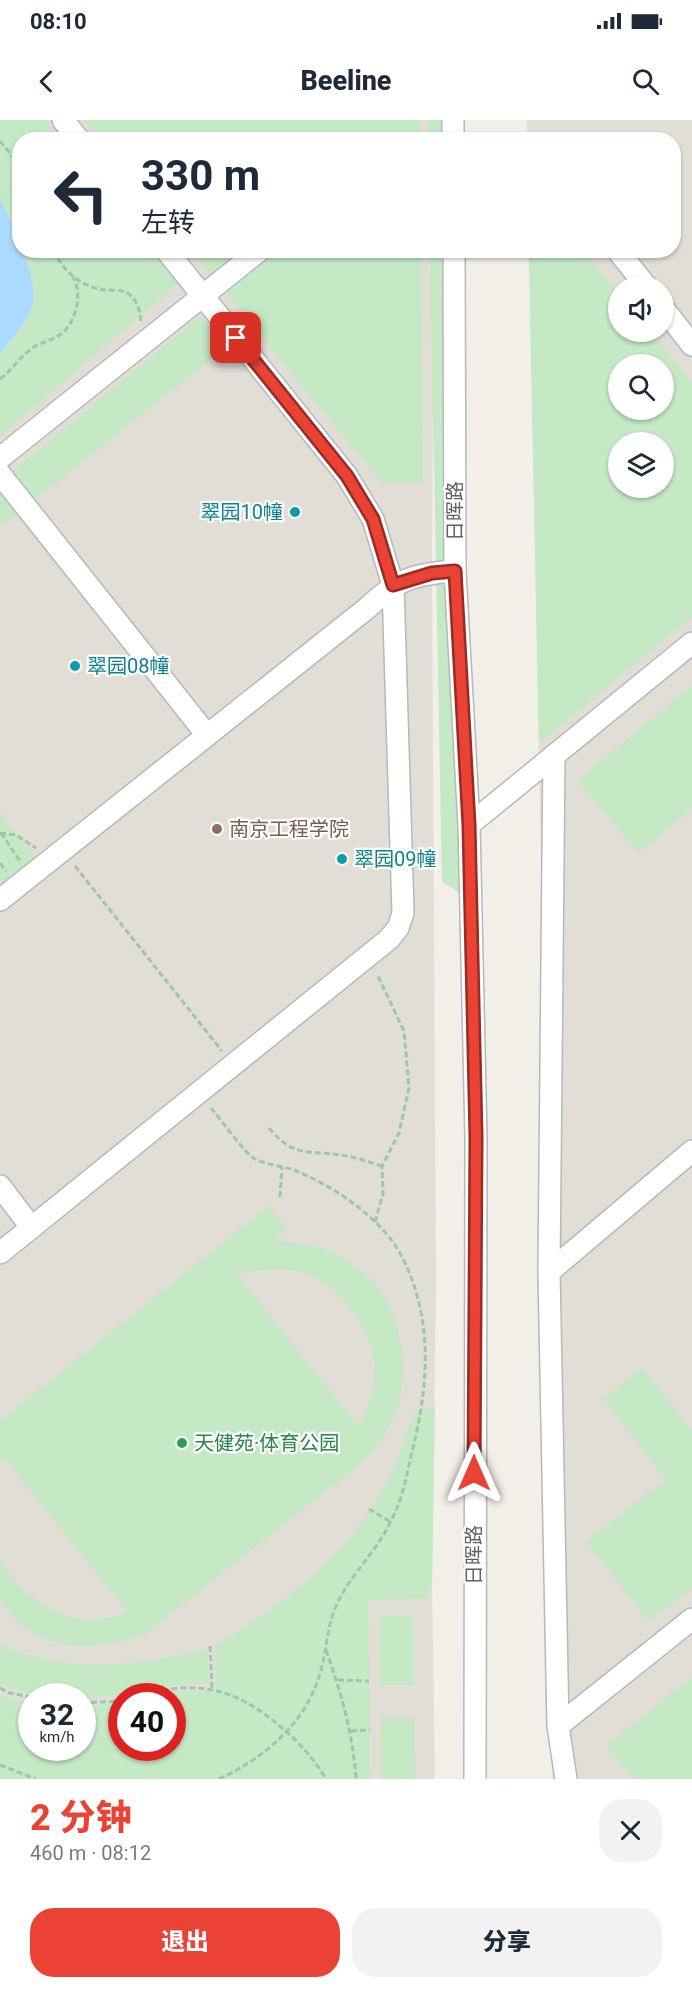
<!DOCTYPE html>
<html lang="zh">
<meta charset="utf-8">
<style>
:root{--surface:#fff;--page:#f2f2f3;--text:#1f2937;--muted:#747a83;--accent:#ea4335}
body{margin:0;font-family:Roboto,"Noto Sans SC",sans-serif;background:var(--page);color:var(--text);height:100vh;display:flex;flex-direction:column;font-size:22px;white-space:nowrap}
*{box-sizing:border-box;margin:0}
p{font-size:20px;color:var(--muted)}
.icon{flex:none;width:33px;height:33px;fill:none;stroke:currentColor;stroke-width:2;stroke-linecap:round;stroke-linejoin:round}
.map{position:relative;height:1659px;overflow:hidden}
.drawer{display:flex;flex-direction:column;background:var(--surface);flex:1}
.drawer>*{flex:none}
.top-card{position:absolute;left:12px;top:12px;width:669px;height:126px;border-radius:24px;box-shadow:0 2px 4px #0004;background:#fff;color:var(--text);overflow:hidden}
.buttons{position:absolute;left:608px;top:156px;display:grid;gap:12px}
.buttons a{display:grid;place-items:center;width:66px;height:66px;border-radius:50%;background:var(--surface);box-shadow:0 2px 4px #0004;font-size:30px}
.speed{position:absolute;left:18px;top:1563px;display:flex;gap:12px;font-size:30px;font-weight:700;text-align:center}
.speed>*{display:grid;place-content:center;width:78px;height:78px;border-radius:50%;background:var(--surface);box-shadow:0 2px 4px #0004;line-height:1}
.speed small{font-size:15px;font-weight:400}
.speed .limit{border:9px solid #d22;background:#fff;color:#111}
.pin{position:absolute;display:grid;place-items:center;width:51px;height:51px;color:#fff;margin:-26px;border-radius:12px;box-shadow:0 3px 9px #0006}
.me{position:absolute;width:66px;margin:-33px;rotate:0deg;stroke-linejoin:round;filter:drop-shadow(0 0 4px #0008)}
.turn{display:flex;align-items:center;gap:21px;height:126px;padding:0 30px;font-size:27px}
.turn .icon{width:78px;height:78px;stroke-width:2.5}
.turn b{display:block;font-size:42px;line-height:51px}
.round{display:grid;place-items:center;flex:none;width:63px;height:63px;border-radius:24px;background:var(--page)}
.head{display:flex;align-items:center;justify-content:space-between;height:102px;padding:0 30px}
h1{font-size:36px;font-weight:800;line-height:45px;color:var(--accent)}
.cta{display:flex;gap:12px;margin-top:auto;padding:12px 30px}
.cta a{flex:1;height:69px;border-radius:24px;background:var(--accent);color:#fff;font-size:24px;font-weight:800;line-height:69px;text-align:center}
.cta a+a{background:var(--page);color:var(--text)}
.status{display:flex;justify-content:space-between;align-items:center;height:42px;padding:0 30px;background:var(--surface);direction:ltr}
.status svg{height:16px;fill:currentColor}
header{display:flex;justify-content:space-between;align-items:center;height:78px;padding:0 30px;background:var(--surface);font-size:27px;font-weight:800}
.map>svg:first-child{display:block}
.education{fill:#e1ded6;fill-rule:evenodd}
.green{fill:#c5e8c5;fill-rule:evenodd}
.water{fill:#aadaff}
.lines{fill:none;stroke-linecap:round;stroke-linejoin:round}
.minor-casing{stroke:#b5b8bc;stroke-width:24}
.path{stroke:#9cc7a9;stroke-width:3;stroke-dasharray:6 3;stroke-linecap:butt}
.minor{stroke:#fff;stroke-width:21}
.route-casing{stroke:#982c22;stroke-width:15}
.route{stroke:#ea4335;stroke-width:10}
.culture-dot{fill:#0f9aa8;stroke:#fff;stroke-width:2}
.education-dot{fill:#8d6e63;stroke:#fff;stroke-width:2}
.leisure-dot{fill:#2e9e5b;stroke:#fff;stroke-width:2}
.labels{text-anchor:middle;dominant-baseline:central;stroke-width:4.5;stroke-linejoin:round;paint-order:stroke}
.street-label{font-size:20px;fill:#5f6368;stroke:#fff}
.culture-label{font-size:20px;fill:#0d838f;stroke:#fff;text-anchor:start}
.education-label{font-size:20px;fill:#785e54;stroke:#fff;text-anchor:start}
.leisure-label{font-size:20px;fill:#27864d;stroke:#fff;text-anchor:start}
</style>
<div class="status"><b>08:10</b><svg viewBox="0 0 49 12"><path d="M0 12V9h3v3zM5 12V6h3v6zM10 12V3h3v9zM15 12V0h3v12zM26 1h20v11H26zM47 4h2v5h-2z"/></svg></div>
<header><svg class="icon" aria-label="back" viewBox="0 0 24 24"><path d="M15 5l-7 7 7 7"/></svg>Beeline<svg class="icon" aria-label="search" viewBox="0 0 24 24"><circle cx="10" cy="10" r="6"/><path d="M15 15l6 6"/></svg></header>
<div class="map">
<svg width="692" height="1659" viewBox="0 0 692 1659">
<rect width="100%" height="100%" fill="#f1efe8"/>
<g class="education">
<path d="M0,0H434V20H20V130L434,131L432,453L436,1163L432,1464L435,1659H0ZM32,1576H82V1628H32ZM122,1576H172V1628H122Z"/>
<path d="M527,0H692V1659H552L558,1606L529,131L674,130V20L527,19ZM618,166H663V212H618ZM618,244H663V290H618ZM618,322H663V368H618Z"/>
</g>
<g class="green">
<polygon points="0,0 47,0 63,19 20,20 19,122 0,77"/>
<polygon points="84,0 421,0 421,19 100,19"/>
<rect x="428" y="0" width="25" height="19"/>
<path d="M537,130L583,131L618,173V212H650L692,262V497L539,623L529,136ZM618,244H663V290H618ZM618,322H663V368H618Z"/>
<polygon points="23,131 153,131 179,163 0,316 0,234 25,206 29,146"/>
<polygon points="191,131 421,131 422,363 382,363"/>
<polygon points="430,131 454,131 469,778 442,762"/>
<polygon points="201,196 227,226 0,407 0,362"/>
<polygon points="692,565 692,688 639,733 578,661"/>
<polygon points="0,693 37,739 0,768"/>
<path d="M269,1086L287,1109L275,1120C292,1123 312,1124 329,1131C351,1141 375,1159 387,1181C405,1216 410,1270 390,1306C381,1323 365,1337 351,1351L145,1514C110,1526 70,1533 35,1514C22,1507 11,1493 0,1482V1439C27,1486 75,1514 128,1492L5,1339L0,1342V1301ZM274,1149C283,1150 293,1149 302,1152C340,1162 374,1211 375,1250C376,1270 368,1289 359,1307L236,1153Z"/>
<polygon points="642,1248 692,1310 692,1468 649,1501 586,1422 666,1359 603,1279"/>
<path d="M435,1286L432,1464L425,1479L368,1480L370,1659H0V1575L12,1580L31,1583L32,1628H82L83,1587L121,1582L122,1628H172V1576H147L190,1570L216,1572L215,1526C284,1485 348,1434 387,1363C399,1341 406,1317 414,1294Z"/>
<rect x="380" y="1496" width="33" height="69"/>
<path d="M0,1525C71,1555 135,1546 207,1529L209,1564C177,1562 149,1571 117,1575C80,1581 34,1580 0,1563Z"/>
<polygon points="692,1557 692,1659 633,1659 607,1626"/>
<polygon points="381,1598 414,1598 415,1659 382,1659"/>
</g>
<path class="water" d="M0,77L19,122L20,130L23,131C43,186 34,191 0,234Z"/>
<g class="lines">
<defs>
<g id="minor">
<polyline points="63,0 79,20"/>
<polyline points="453,0 453,20"/>
<polyline points="454,130 455,451 469,705 476,1017 475,1659"/>
<polyline points="618,131 646,166"/>
<polyline points="663,188 692,225"/>
<polyline points="0,338 260,130"/>
<polyline points="0,354 207,615"/>
<polyline points="554,635 549,1152 692,1031"/>
<polyline points="469,705 692,523"/>
<path d="M0,780L366,489C397,460 412,454 455,451"/>
<polyline points="0,1066 31,1107"/>
<polyline points="0,1133 389,819 398,808 403,793 393,465 373,399 347,356 166,130"/>
<polyline points="549,1152 558,1606 566,1659"/>
<polyline points="558,1606 692,1499"/>
</g>
</defs>
<use href="#minor" class="minor-casing"/>
<g class="path">
<polyline points="0,21 20,45"/>
<path d="M54,130C62,151 82,167 104,170C111,171 121,169 127,173C137,178 140,191 141,202"/>
<path d="M0,259C12,250 19,238 31,229C40,222 52,221 61,214C76,203 83,173 73,157"/>
<polyline points="0,713 16,715 36,728"/>
<polyline points="1,713 20,741"/>
<polyline points="0,743 6,751"/>
<polyline points="75,746 222,931"/>
<path d="M211,988C220,998 245,1034 255,1039C267,1045 282,1046 294,1050C334,1066 383,1099 402,1137C435,1201 428,1270 411,1336C406,1359 402,1380 391,1401C377,1431 351,1454 337,1484C327,1505 327,1529 321,1550C308,1601 265,1638 219,1659"/>
<path d="M269,1008C294,1038 307,1030 341,1035C355,1037 369,1042 382,1046"/>
<polyline points="280,1077 282,1047"/>
<polyline points="375,1102 383,1074 382,1046 399,1013 409,968 404,911 377,854"/>
<polyline points="369,1389 391,1402"/>
<polyline points="210,1526 212,1568"/>
<path d="M326,1530C341,1572 353,1614 356,1659"/>
<polyline points="338,1560 369,1561"/>
<polyline points="0,1568 9,1573 32,1577"/>
<path d="M136,1576C196,1560 233,1566 281,1607C298,1621 315,1640 326,1659"/>
<polyline points="82,1583 122,1581"/>
<polyline points="351,1611 370,1610"/>
<polyline points="0,1645 36,1659"/>
</g>
<use href="#minor" class="minor"/>
</g>
<g class="lines">
<defs>
<polyline id="route" points="236,218 347,356 373,399 393,465 432,453 455,451 469,705 476,1017 474,1353"/>
</defs>
<use href="#route" class="route-casing"/>
<use href="#route" class="route"/>
</g>
<g class="culture-dot">
<circle cx="295" cy="392" r="6"/>
<circle cx="75" cy="546" r="6"/>
<circle cx="342" cy="739" r="6"/>
</g>
<circle class="education-dot" cx="217" cy="709" r="6"/>
<circle class="leisure-dot" cx="182" cy="1323" r="6"/>
<g class="labels">
<g class="street-label">
<text transform="translate(455 391) rotate(-90)">日晖路</text>
<text transform="translate(474 1435) rotate(-90)">日晖路</text>
</g>
<g class="culture-label">
<text x="283" y="392" text-anchor="end">翠园10幢</text>
<text x="87" y="546">翠园08幢</text>
<text x="354" y="739">翠园09幢</text>
</g>
<g class="education-label">
<text x="229" y="709">南京工程学院</text>
</g>
<g class="leisure-label">
<text x="194" y="1323">天健苑·体育公园</text>
</g>
</g>
</svg>
<div class="buttons">
<a><svg class="icon" aria-label="sound" viewBox="0 0 24 24"><path d="M4 9h4l5-4v14l-5-4H4zM17 9q2 3 0 6"/></svg></a>
<a><svg class="icon" aria-label="search" viewBox="0 0 24 24"><circle cx="10" cy="10" r="6"/><path d="M15 15l6 6"/></svg></a>
<a><svg class="icon" aria-label="layers" viewBox="0 0 24 24"><path d="M12 4l9 5-9 5-9-5zM3 14l9 5 9-5"/></svg></a>
</div>
<div class="speed"><div>32<small>km/h</small></div><div class="limit">40</div></div>
<div class="pin" style="left:236px;top:218px;background:#d93025"><svg class="icon" aria-label="arrive" viewBox="0 0 24 24"><path d="M6 21V4h12l-3 4 3 4H6"/></svg></div>
<svg class="me" style="left:474px;top:1353px" viewBox="-20 -20 40 40"><path d="M0-17L14 15 0 8-14 15z" fill="#ea4335" stroke="#fff" stroke-width="4"/></svg>
<div class="top-card">
<div class="turn"><svg class="icon" aria-label="left" viewBox="0 0 24 24"><path d="M17 20v-9H6M10 6l-5 5 5 5"/></svg><div><b>330 m</b>左转</div></div>
</div>
</div>
<section class="drawer">
<div class="head"><div><h1>2 分钟</h1><p>460 m · 08:12</p></div><a class="round"><svg class="icon" aria-label="close" viewBox="0 0 24 24"><path d="M6 6l12 12M18 6L6 18"/></svg></a></div>
<div class="cta"><a>退出</a><a>分享</a></div>
</section>
